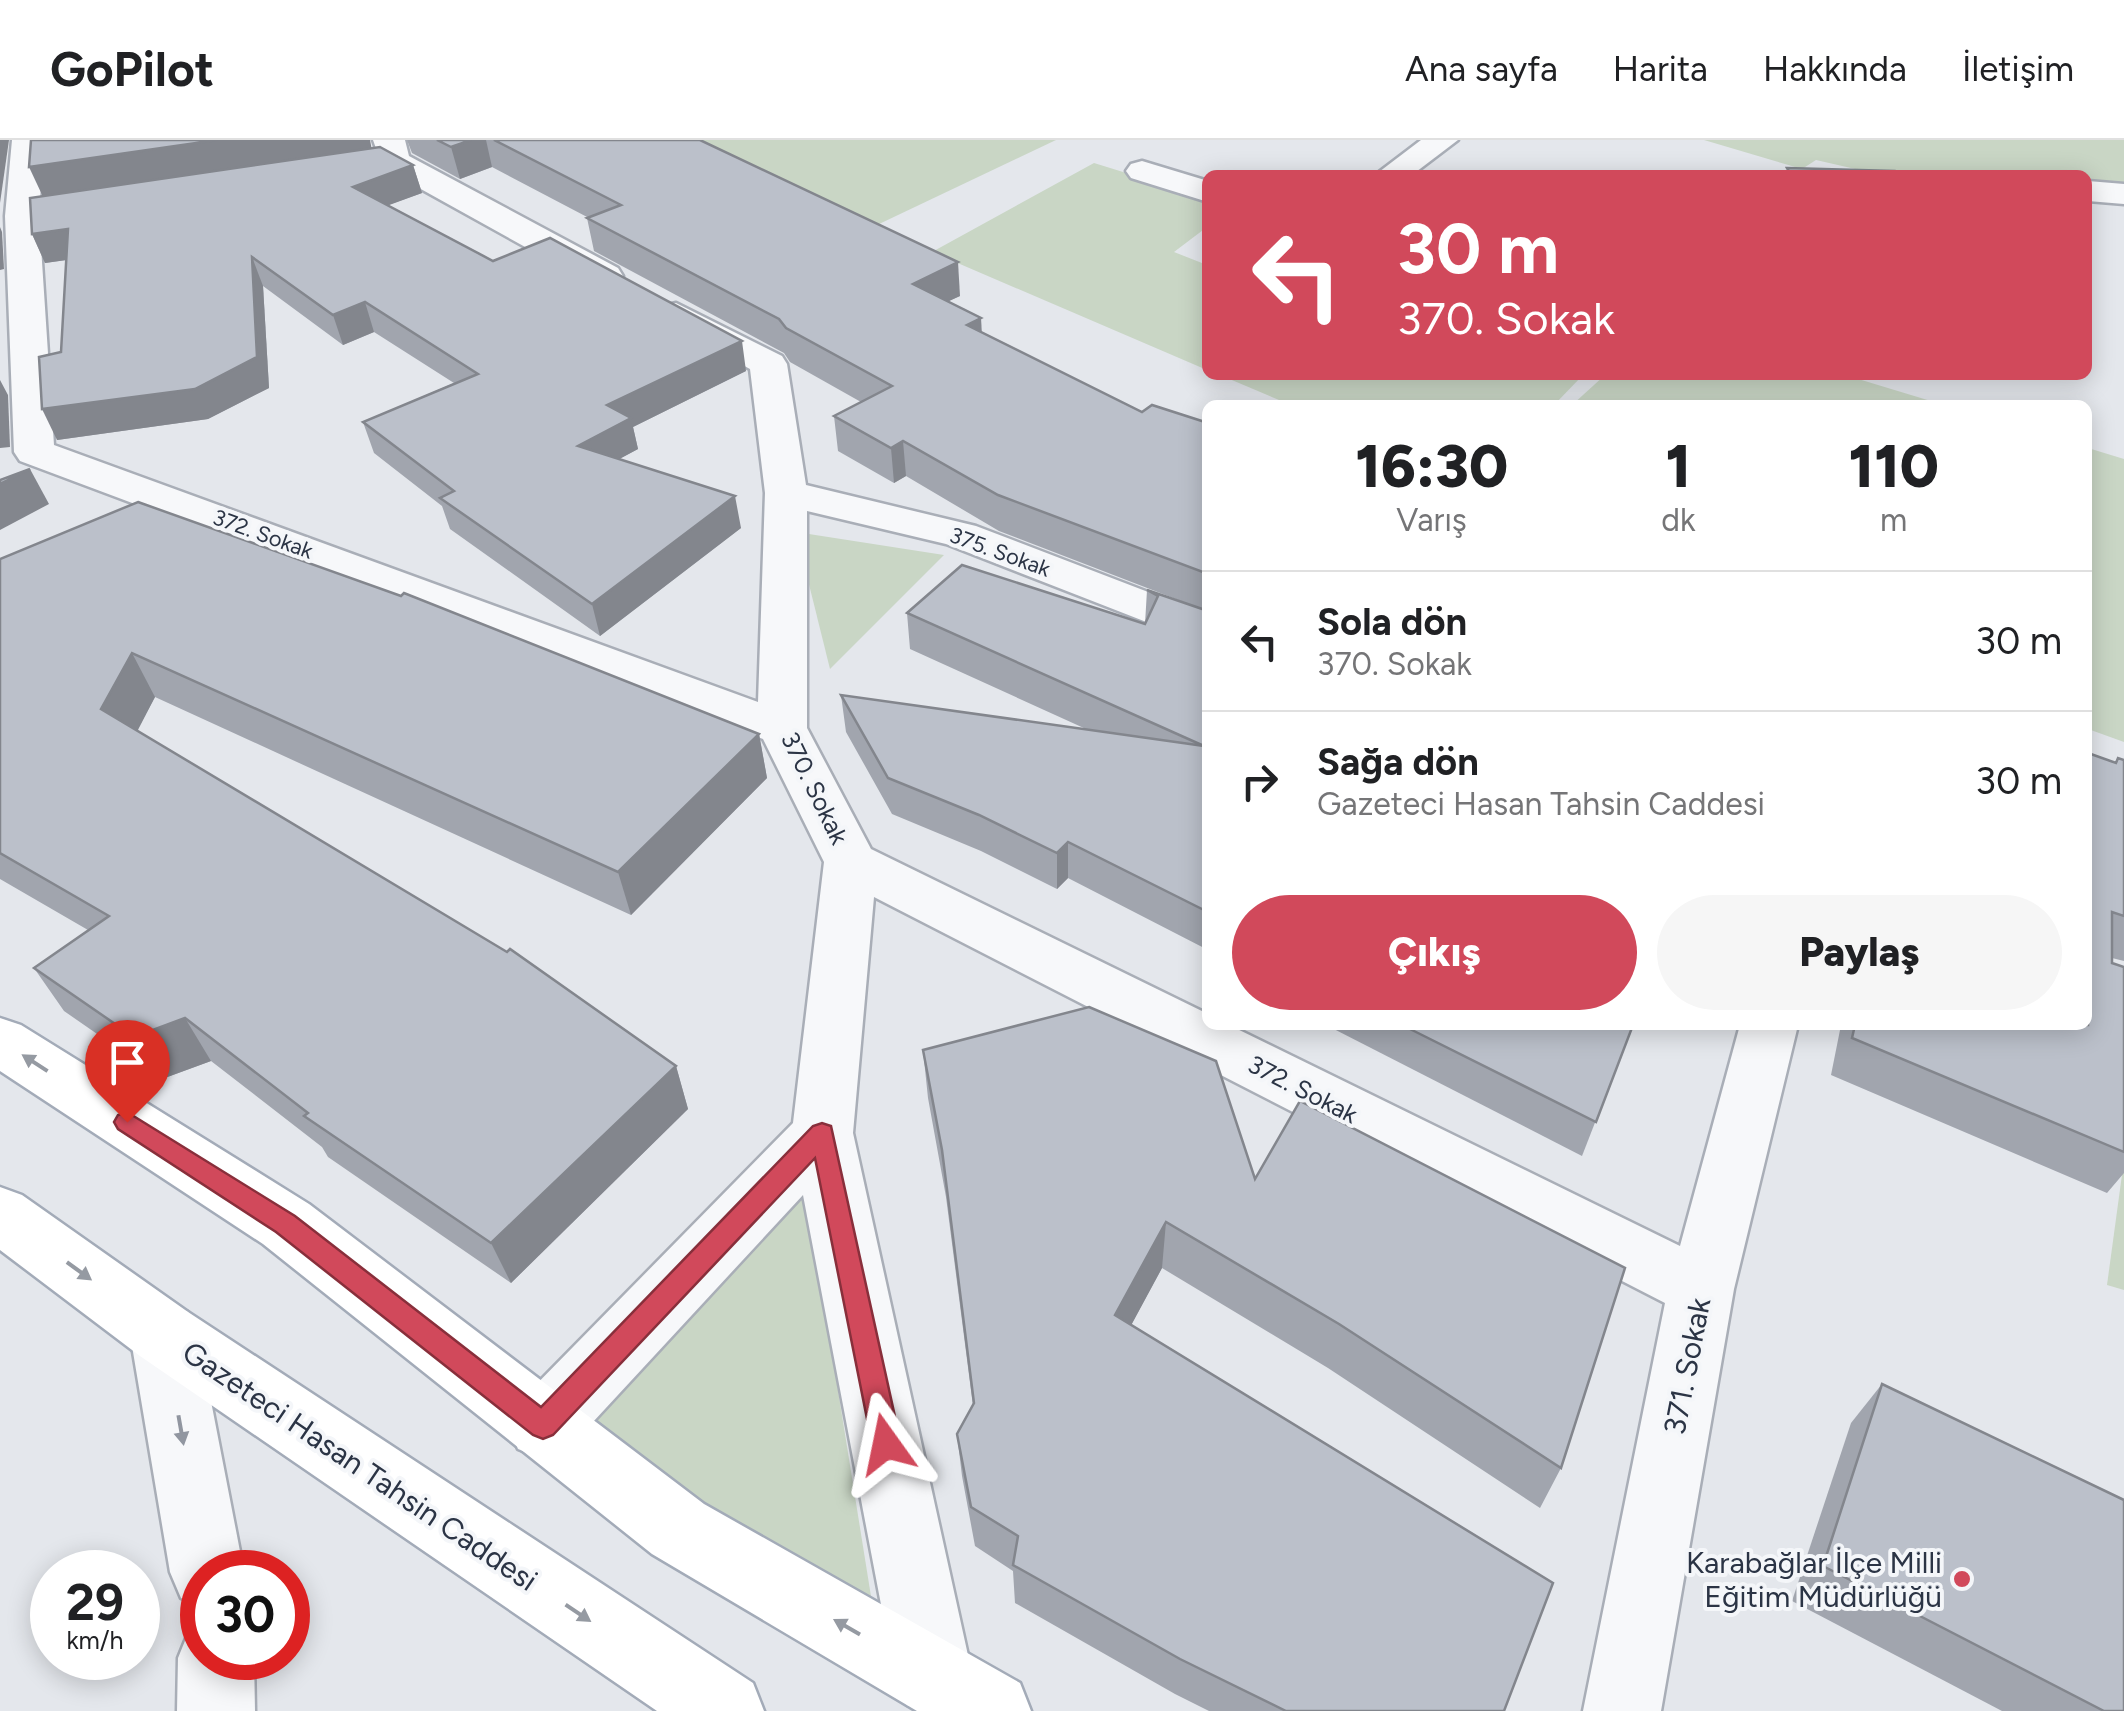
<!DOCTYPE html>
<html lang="tr">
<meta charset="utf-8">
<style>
:root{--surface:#fff;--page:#f6f6f6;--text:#202124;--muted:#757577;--line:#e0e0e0;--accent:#d1495b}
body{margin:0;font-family:Figtree,sans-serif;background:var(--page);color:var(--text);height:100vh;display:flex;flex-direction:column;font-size:38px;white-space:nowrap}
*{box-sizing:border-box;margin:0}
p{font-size:32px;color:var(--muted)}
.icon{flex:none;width:55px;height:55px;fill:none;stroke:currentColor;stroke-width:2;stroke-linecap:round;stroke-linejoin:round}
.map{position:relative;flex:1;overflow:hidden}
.sheet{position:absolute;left:1202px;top:260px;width:890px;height:630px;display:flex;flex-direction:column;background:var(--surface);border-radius:15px;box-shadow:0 5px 25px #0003}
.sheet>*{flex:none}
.top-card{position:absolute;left:1202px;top:30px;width:890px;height:210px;border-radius:15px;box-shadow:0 5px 25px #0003;background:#d1495b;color:#fff;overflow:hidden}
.speed{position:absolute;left:30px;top:1410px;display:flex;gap:20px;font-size:50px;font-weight:700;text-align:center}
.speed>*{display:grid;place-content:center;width:130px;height:130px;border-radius:50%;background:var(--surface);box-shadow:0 5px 25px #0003;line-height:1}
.speed small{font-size:25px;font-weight:400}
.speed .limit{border:15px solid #d22;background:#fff;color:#111}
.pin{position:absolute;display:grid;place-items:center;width:85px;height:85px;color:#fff;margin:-102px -42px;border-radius:50% 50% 50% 0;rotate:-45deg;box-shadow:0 0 10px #0007}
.pin .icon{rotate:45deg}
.me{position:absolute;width:110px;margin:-55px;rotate:348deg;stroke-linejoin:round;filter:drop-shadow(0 0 8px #0008)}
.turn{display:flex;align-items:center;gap:35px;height:210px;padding:0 30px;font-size:45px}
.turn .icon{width:130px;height:130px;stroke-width:2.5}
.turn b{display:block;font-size:70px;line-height:85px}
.eta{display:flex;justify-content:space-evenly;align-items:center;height:170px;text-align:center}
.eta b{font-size:60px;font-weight:800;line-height:70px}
.button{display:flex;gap:20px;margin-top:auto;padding:20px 30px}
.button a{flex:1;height:115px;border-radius:60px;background:var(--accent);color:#fff;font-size:40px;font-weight:800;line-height:115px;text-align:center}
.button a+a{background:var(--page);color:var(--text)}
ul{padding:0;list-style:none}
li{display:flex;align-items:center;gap:30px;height:140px;padding:0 30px;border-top:2px solid var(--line)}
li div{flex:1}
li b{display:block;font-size:38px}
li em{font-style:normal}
header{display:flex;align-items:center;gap:60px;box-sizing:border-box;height:140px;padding:0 50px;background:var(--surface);border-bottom:2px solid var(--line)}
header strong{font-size:48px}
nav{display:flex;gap:55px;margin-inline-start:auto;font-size:35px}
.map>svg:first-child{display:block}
.green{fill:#c9d6c5}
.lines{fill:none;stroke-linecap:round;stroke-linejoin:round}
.minor-casing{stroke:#a9aeb7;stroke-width:5}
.major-casing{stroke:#a3abb8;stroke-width:5}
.minor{fill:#f7f8fa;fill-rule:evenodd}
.major{fill:#fff;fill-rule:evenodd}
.wall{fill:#a1a5ae}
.shaded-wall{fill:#83868d}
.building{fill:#bbc0ca;stroke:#83868d;stroke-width:2.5}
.oneway{fill:#959aa2}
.oneway2{fill:#9196a0}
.route{fill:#d1495b;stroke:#882f3b;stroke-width:2.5}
.poi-dot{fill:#d1495b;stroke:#f4f6f9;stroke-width:4}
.labels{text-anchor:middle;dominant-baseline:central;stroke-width:8;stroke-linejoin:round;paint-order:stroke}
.far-street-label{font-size:22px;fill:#2b3445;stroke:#f4f6f9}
.street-label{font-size:25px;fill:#2b3445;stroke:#f4f6f9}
.near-street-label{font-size:30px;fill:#2b3445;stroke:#f4f6f9}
.near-poi-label{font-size:30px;fill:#2b3445;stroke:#f4f6f9;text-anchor:end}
</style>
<header>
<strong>GoPilot</strong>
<nav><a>Ana sayfa</a><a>Harita</a><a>Hakkında</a><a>İletişim</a></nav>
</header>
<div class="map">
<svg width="2124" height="1571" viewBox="0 0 2124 1571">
<rect width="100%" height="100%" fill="#e4e7ec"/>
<g class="green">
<polygon points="694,0 1056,0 877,85"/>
<polygon points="1704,0 2124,0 2124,44 2088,42 2088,35 1864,31 1816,20 1802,29"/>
<polygon points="1094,23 1207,58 1207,87 1174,112 1207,125 1207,230 932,112"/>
<polygon points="1220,235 1583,235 1554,265 1291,265"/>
<polygon points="1605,235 1845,235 1944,265 1572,265"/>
<polygon points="2088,308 2124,319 2124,602 2088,589"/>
<polygon points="796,392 944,415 830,529"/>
<polygon points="2124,1020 2124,1150 2107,1145"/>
<polygon points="803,1032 878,1500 558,1301"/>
</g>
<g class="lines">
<defs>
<g id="minor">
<path d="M12,0H44L39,76L54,305L758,562L765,353L750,229L663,182L658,174L663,166L676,163L782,216L787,224L806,345L976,386L1208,475V506L946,404L807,371V588L871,709L1208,874V885H1229L1680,1106L1740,885H1798L1734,1149L1661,1571H1583L1665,1163L874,757L853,993L973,1538L961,1565C943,1571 925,1571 907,1565L895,1538L803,1055L568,1309L543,1319L518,1309L508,1286L518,1263L793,983L824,722L763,599L20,321L14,312L5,76Z"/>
<polygon points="373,0 405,0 409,16 618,128 623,136 618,144 605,147 592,144 383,28"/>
<polygon points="1421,0 1458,0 1412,35 1375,35"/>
<polygon points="1142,21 1208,41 1208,62 1131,38 1126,31 1131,24"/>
<polygon points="2088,41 2124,44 2124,64 2088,61"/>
<polygon points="164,1163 188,1172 198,1194 244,1432 202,1432 202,1467 181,1458 170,1432 130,1194 140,1172"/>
<polygon points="202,1485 202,1518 254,1518 255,1571 177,1571 178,1518 189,1491"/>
</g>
<g id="major">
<polygon points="0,878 21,885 309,1064 704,1364 1020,1543 1031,1571 917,1571 652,1414 263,1104 0,931"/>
<polygon points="0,1047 22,1055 188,1172 753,1543 764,1571 657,1571 140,1216 0,1110"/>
</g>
</defs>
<use href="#minor" class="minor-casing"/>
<use href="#major" class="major-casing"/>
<use href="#minor" class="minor"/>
<use href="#major" class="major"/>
</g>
<g class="wall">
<polygon points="407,0 700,0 960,156 948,161 982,193 1142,272 1208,283 1208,810 1068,738 1057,749 981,711 892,674 846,592 841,555 1086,589 910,509 907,473 1145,484 1147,450 1194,466 999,391 906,336 894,343 838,311 834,276 861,262 790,222 784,213 594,111 587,78 589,78 492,27 460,39 412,13"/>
<polygon points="369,1 371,8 413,25 422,53 388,65 493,121 746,231 633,287 638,309 619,319 741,388 600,496 450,389 442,366 374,313 363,282 454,243 374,192 343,205 263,146 269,248 208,279 57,300 66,120 45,123 32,94 43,56"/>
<polygon points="0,419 759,594 767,638 631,775 155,557 137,590 676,926 688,969 511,1143 328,1017 322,1007 211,921 162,939 64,871 34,828 88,790 0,739"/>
<polygon points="2118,618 2124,620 2124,821 2112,818 2112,823 2124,827 2124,1033 2107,1053 1831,935 1841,885 2088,885 2115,623"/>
<polygon points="1326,885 1633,885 1582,1016"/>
<polygon points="923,910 1255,1039 1561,1328 1540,1368 1328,1228 1162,1128 1131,1185 1504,1571 1209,1571 1175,1554 1015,1463 1013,1431 975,1406 962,1336 957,1294 973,1266 946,1057 928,958"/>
<polygon points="1882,1244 2124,1571 2002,1571 1792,1461 1851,1283"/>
</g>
<g class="shaded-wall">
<polygon points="0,0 9,0 0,63"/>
<polygon points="217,0 370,0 372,11 44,59 29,27"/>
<polygon points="471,0 486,0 492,27 460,39 451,7"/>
<polygon points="413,25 422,53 362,75 353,47"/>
<polygon points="0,87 2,92 4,129 0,130"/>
<polygon points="68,89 81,118 45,123 32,94"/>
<polygon points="252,117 263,146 269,248 208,279 57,300 42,269"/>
<polygon points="958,122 960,156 915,177 913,144"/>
<polygon points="365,162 374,192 343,205 333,175"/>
<polygon points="981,178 983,212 967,185"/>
<polygon points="742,201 746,231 633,287 638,309 586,337 578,306 607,265"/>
<polygon points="0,240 8,255 10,307 0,308"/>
<polygon points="903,301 906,336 894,343 891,308"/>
<polygon points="30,329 49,364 0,390 0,344"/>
<polygon points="735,356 741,388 600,496 592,464"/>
<polygon points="132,513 155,557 126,613 101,569"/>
<polygon points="759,594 767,638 631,775 618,732"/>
<polygon points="1068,702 1068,738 1057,749 1057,713"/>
<polygon points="185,878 211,921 162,939 134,897"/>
<polygon points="676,926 688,969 511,1143 491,1103"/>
<polygon points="1166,1082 1162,1128 1113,1219 1115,1175"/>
</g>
<g class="building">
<polygon points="31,0 217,0 29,27"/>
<polygon points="437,0 471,0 451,7"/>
<polygon points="494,0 700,0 958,122 913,144 981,178 967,185 1142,272 1152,265 1208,283 1208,434 998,355 903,301 891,308 834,276 892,246 786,188 779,179 587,78 621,65"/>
<polygon points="380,7 413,25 353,47 493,121 550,98 742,201 607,265 631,278 578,306 735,356 592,464 440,358 454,351 363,282 478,234 365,162 333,175 252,117 257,217 195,249 42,269 39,217 61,212 68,89 32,94 30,58"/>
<polygon points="1787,28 1895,31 1898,35 1791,35"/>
<polygon points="30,329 0,344 0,340"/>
<polygon points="138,362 401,456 404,453 759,594 618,732 132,513 101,569 507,812 510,809 676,926 491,1103 304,976 308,973 185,878 134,897 34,828 109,776 0,713 0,419"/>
<polygon points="962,425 1145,484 1158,456 1147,450 1208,471 1208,772 1068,702 1057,713 979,675 888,638 841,555 1204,606 907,473"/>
<polygon points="2088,613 2116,623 2118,618 2124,620 2124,776 2112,772 2112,823 2124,827 2124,1012 1852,898 1855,885 2088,885"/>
<polygon points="1089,867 1216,921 1255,1039 1300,961 1625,1128 1561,1328 1339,1184 1166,1082 1115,1175 1553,1443 1504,1571 1286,1571 1180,1519 1013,1425 1018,1396 971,1367 957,1294 974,1263 942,1010 923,910"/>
<polygon points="1402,885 1633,885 1596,982"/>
<polygon points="1882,1244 2124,1360 2124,1571 2104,1571 1823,1426"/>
</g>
<defs><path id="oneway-solid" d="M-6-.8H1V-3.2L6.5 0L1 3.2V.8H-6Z" transform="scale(2.5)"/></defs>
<g class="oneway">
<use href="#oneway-solid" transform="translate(35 923) rotate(-147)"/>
<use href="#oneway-solid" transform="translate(79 1131) rotate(36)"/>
<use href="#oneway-solid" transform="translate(578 1473) rotate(34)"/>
<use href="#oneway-solid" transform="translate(847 1487) rotate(-150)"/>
</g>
<use class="oneway2" href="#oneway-solid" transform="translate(181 1290) rotate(80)"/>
<polygon class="route" points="127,972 295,1076 541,1267 813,986 822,983 831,986 901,1304 897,1314 886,1318 876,1314 872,1304 815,1018 553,1295 543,1299 533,1295 276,1092 118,989 114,982 118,975"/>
<circle class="poi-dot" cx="1962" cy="1439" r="10"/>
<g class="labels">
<g class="far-street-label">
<text transform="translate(263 394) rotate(20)">372. Sokak</text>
<text transform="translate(1000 412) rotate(20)">375. Sokak</text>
</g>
<g class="street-label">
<text transform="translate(815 648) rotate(64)">370. Sokak</text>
<text transform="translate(1303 949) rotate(27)">372. Sokak</text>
</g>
<g class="near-street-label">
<text transform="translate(1687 1226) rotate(-79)">371. Sokak</text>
<text transform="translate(360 1326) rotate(34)">Gazeteci Hasan Tahsin Caddesi</text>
</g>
<g class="near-poi-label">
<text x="1942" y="1422">Karabağlar İlçe Milli<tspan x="1942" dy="34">Eğitim Müdürlüğü</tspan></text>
</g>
</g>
</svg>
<div class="speed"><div>29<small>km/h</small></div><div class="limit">30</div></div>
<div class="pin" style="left:127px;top:982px;background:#d93025"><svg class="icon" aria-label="arrive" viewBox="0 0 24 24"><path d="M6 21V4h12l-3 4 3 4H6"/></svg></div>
<svg class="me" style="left:886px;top:1304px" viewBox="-20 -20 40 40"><path d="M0-17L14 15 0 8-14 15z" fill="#d1495b" stroke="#fff" stroke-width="4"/></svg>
<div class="top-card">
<div class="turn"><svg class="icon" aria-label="left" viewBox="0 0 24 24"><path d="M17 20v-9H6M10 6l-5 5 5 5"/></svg><div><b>30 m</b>370. Sokak</div></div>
</div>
<section class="sheet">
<div class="eta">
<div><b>16:30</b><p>Varış</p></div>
<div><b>1</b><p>dk</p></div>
<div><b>110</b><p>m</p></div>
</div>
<ul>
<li><svg class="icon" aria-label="left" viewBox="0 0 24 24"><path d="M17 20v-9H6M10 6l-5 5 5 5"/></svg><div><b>Sola dön</b><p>370. Sokak</p></div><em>30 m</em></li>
<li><svg class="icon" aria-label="right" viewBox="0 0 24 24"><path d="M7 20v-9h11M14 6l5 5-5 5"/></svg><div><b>Sağa dön</b><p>Gazeteci Hasan Tahsin Caddesi</p></div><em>30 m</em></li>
</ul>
<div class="button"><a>Çıkış</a><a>Paylaş</a></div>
</section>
</div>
